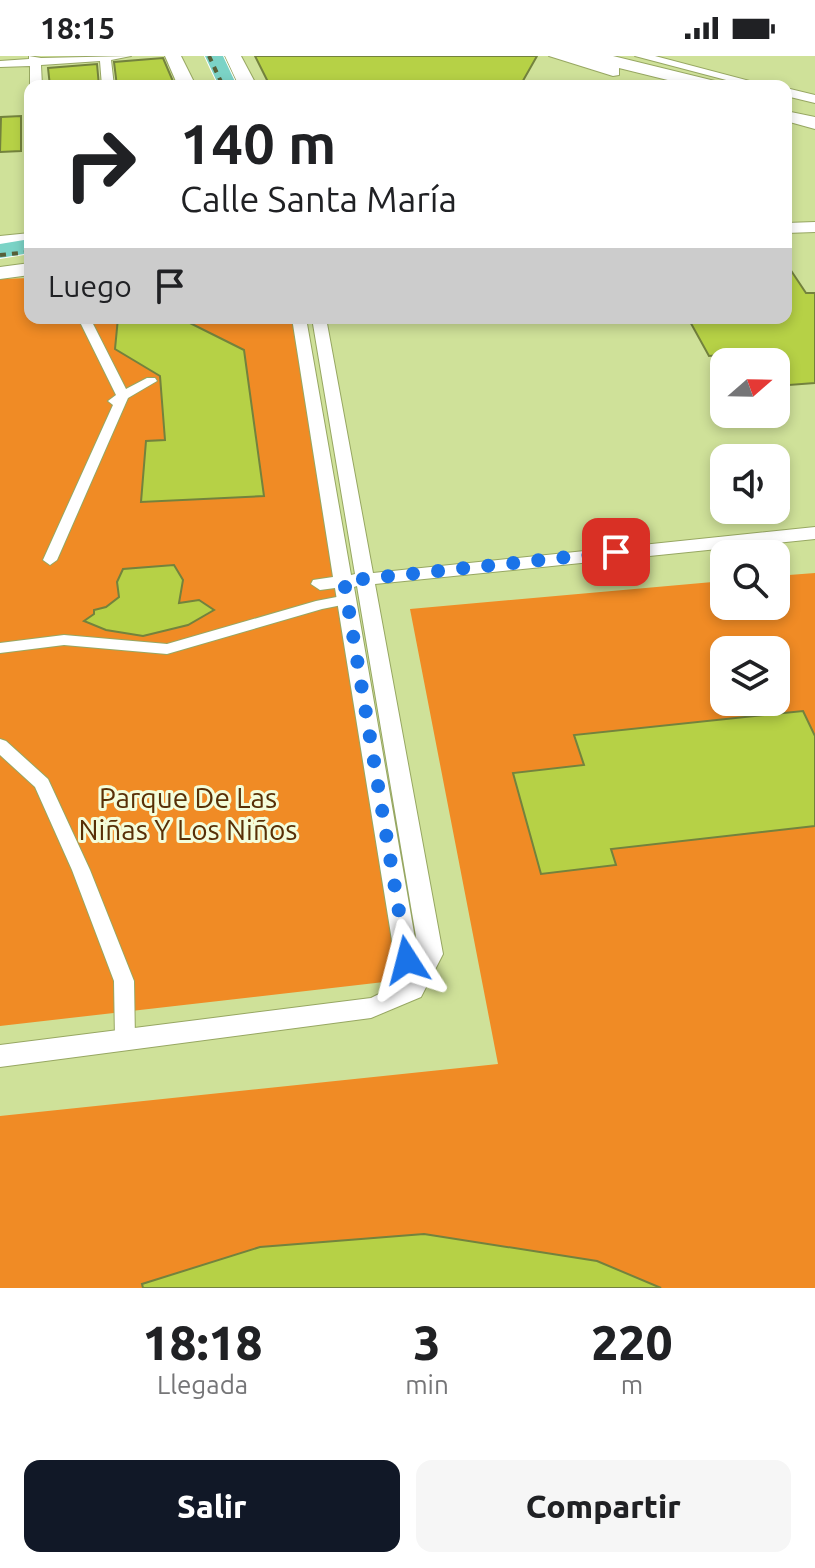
<!DOCTYPE html>
<html lang="es">
<meta charset="utf-8">
<style>
:root{--surface:#fff;--page:#f6f6f6;--text:#202124;--muted:#757577;--accent:#111827}
body{margin:0;font-family:Ubuntu,sans-serif;background:var(--page);color:var(--text);height:100vh;display:flex;flex-direction:column;font-size:30px;white-space:nowrap}
*{box-sizing:border-box;margin:0}
p{font-size:26px;color:var(--muted)}
.icon{flex:none;width:44px;height:44px;fill:none;stroke:currentColor;stroke-width:2;stroke-linecap:round;stroke-linejoin:round}
.map{position:relative;height:1232px;overflow:hidden}
.details{display:flex;flex-direction:column;background:var(--surface);flex:1}
.details>*{flex:none}
.hud{position:absolute;left:24px;top:24px;width:768px;height:244px;border-radius:16px;box-shadow:0 4px 12px #0003;background:#fff;color:var(--text);overflow:hidden}
.needle{width:52px;rotate:70deg}
.fabs{position:absolute;left:710px;top:292px;display:grid;gap:16px}
.fabs a{display:grid;place-items:center;width:80px;height:80px;border-radius:16px;background:var(--surface);box-shadow:0 4px 12px #0003;font-size:40px}
.pin{position:absolute;display:grid;place-items:center;width:68px;height:68px;color:#fff;margin:-34px;border-radius:16px;box-shadow:0 4px 12px #0006}
.me{position:absolute;width:88px;margin:-44px;rotate:351deg;stroke-linejoin:round;filter:drop-shadow(0 0 6px #0008)}
.turn{display:flex;align-items:center;gap:28px;height:168px;padding:0 24px;font-size:36px}
.turn .icon{width:104px;height:104px;stroke-width:2.5}
.turn b{display:block;font-size:56px;line-height:68px}
.then{display:flex;align-items:center;height:76px;padding:0 24px;background:#0003;gap:16px;font-size:30px}
.eta{display:flex;justify-content:space-evenly;align-items:center;height:136px;text-align:center}
.eta b{font-size:48px;font-weight:800;line-height:56px}
.primary-button{display:flex;gap:16px;margin-top:auto;padding:16px 24px}
.primary-button a{flex:1;height:92px;border-radius:16px;background:var(--accent);color:#fff;font-size:32px;font-weight:800;line-height:92px;text-align:center}
.primary-button a+a{background:var(--page);color:var(--text)}
.status{display:flex;justify-content:space-between;align-items:center;height:56px;padding:0 40px;background:var(--surface);direction:ltr}
.status svg{height:22px;fill:currentColor}
.map>svg:first-child{display:block}
.green{fill:#f08b25;fill-rule:evenodd}
.building{fill:#b6d146;stroke:#73823d;stroke-width:2}
.lines{fill:none;stroke-linecap:round;stroke-linejoin:round}
.pedestrian-casing{stroke:#97a762;stroke-width:2}
.minor-casing{stroke:#97a762;stroke-width:2}
.tertiary-casing{stroke:#97a762;stroke-width:2}
.secondary-casing{stroke:#97a762;stroke-width:2}
.primary-casing{stroke:#fff;stroke-width:2}
.pedestrian{fill:#fff;fill-rule:evenodd}
.minor{fill:#fff;fill-rule:evenodd}
.tertiary{fill:#fff;fill-rule:evenodd}
.secondary{fill:#fff;fill-rule:evenodd}
.primary{fill:#7bd3c6;fill-rule:evenodd}
.rail{stroke:#576038;stroke-width:4;stroke-dasharray:6 6;stroke-linecap:butt}
.route{stroke:#1a73e8;stroke-width:14;stroke-dasharray:0 25.2}
.labels{text-anchor:middle;dominant-baseline:central;stroke-width:6;stroke-linejoin:round;paint-order:stroke}
.park-label{font-size:28px;fill:#582f06;stroke:#f4fdda}
</style>
<div class="status"><b>18:15</b><svg viewBox="0 0 49 12"><path d="M0 12V9h3v3zM5 12V6h3v6zM10 12V3h3v9zM15 12V0h3v12zM26 1h20v11H26zM47 4h2v5h-2z"/></svg></div>
<div class="map">
<svg width="815" height="1232" viewBox="0 0 815 1232">
<rect width="100%" height="100%" fill="#cfe199"/>
<g class="green">
<polygon points="30,222 30,262 295,262 405,915 384,926 0,970 0,223"/>
<path d="M815,517V1232H0V1060L498,1008L410,553L724,525V550H776V520ZM724,594H776V646H724Z"/>
</g>
<g class="building">
<polygon points="255,0 537,0 520,30 270,30"/>
<polygon points="163,2 175,30 117,30 114,6"/>
<polygon points="97,8 99,30 50,30 48,12"/>
<polygon points="21,60 21,95 0,96 1,61"/>
<polygon points="786,207 806,237 815,237 815,327 776,330 776,306 737,306 732,298 709,300 688,262 786,262"/>
<polygon points="118,262 180,262 244,294 264,440 141,446 146,385 165,384 160,320 115,293"/>
<polygon points="174,509 183,524 179,547 199,544 214,554 188,569 143,580 106,574 84,565 94,558 94,554 106,551 119,541 117,526 123,513"/>
<polygon points="803,655 815,680 815,770 611,793 616,809 541,818 513,717 584,709 574,679"/>
<polygon points="424,1178 597,1205 661,1232 143,1232 142,1228 260,1191"/>
</g>
<g class="lines">
<defs>
<g id="pedestrian">
<polygon points="78,262 90,262 126,333 147,322 155,322 157,325 128,342 57,504 50,509 43,504 113,349 108,345 116,339"/>
<polygon points="347,539 352,541 355,544 352,547 322,553 167,598 64,589 0,597 0,587 64,579 167,588 316,545"/>
<polygon points="0,683 6,685 48,723 90,814 134,925 135,984 132,990 125,993 118,990 115,984 114,925 72,814 35,731 0,699"/>
</g>
<g id="minor">
<polygon points="29,0 41,2 131,0 111,4 114,30 102,30 100,5 41,9 42,30 30,30 30,10 0,11 0,5 29,3"/>
<polygon points="635,0 655,0 769,30 749,30"/>
<polygon points="786,32 815,39 815,47 786,40"/>
<path d="M292,262H306L351,519L355,518L312,262H326L373,517L815,471V483L375,528L443,898L421,941L371,962L0,1011V989L371,942L399,928L335,532L320,534L311,528L313,524L333,521ZM357,530L419,898L418,900L354,531Z"/>
</g>
<polygon id="tertiary" points="815,166 815,176 786,177 786,167"/>
<g id="secondary">
<polygon points="165,0 181,0 196,30 178,30"/>
<polygon points="225,0 241,0 257,30 239,30"/>
<polygon points="549,0 613,0 719,26 722,30 692,30 619,12 619,19 613,20"/>
<polygon points="786,55 815,61 815,73 786,65"/>
<polygon points="30,177 30,189 0,192 0,180"/>
<polygon points="30,207 30,219 0,223 0,211"/>
</g>
<g id="primary">
<polygon points="205,0 223,0 237,30 219,30"/>
<polygon points="30,183 30,197 0,202 0,188"/>
</g>
</defs>
<use href="#pedestrian" class="pedestrian-casing"/>
<use href="#minor" class="minor-casing"/>
<use href="#tertiary" class="tertiary-casing"/>
<use href="#secondary" class="secondary-casing"/>
<use href="#primary" class="primary-casing"/>
<use href="#pedestrian" class="pedestrian"/>
<use href="#minor" class="minor"/>
<use href="#tertiary" class="tertiary"/>
<use href="#secondary" class="secondary"/>
<use href="#primary" class="primary"/>
<g class="rail">
<polyline points="209,0 223,30"/>
<polyline points="0,199 30,196"/>
</g>
</g>
<g class="lines">
<polyline class="route" points="407,904 344,525 616,496"/>
</g>
<g class="labels">
<g class="park-label">
<text x="188" y="741">Parque De Las<tspan x="188" dy="32">Niñas Y Los Niños</tspan></text>
</g>
</g>
</svg>
<div class="fabs">
<a><svg class="needle" viewBox="-14 -14 28 28"><path d="M0-13l5 13h-10z" fill="#e53935"/><path d="M0 13l5-13h-10z" fill="#757577"/></svg></a>
<a><svg class="icon" aria-label="sound" viewBox="0 0 24 24"><path d="M4 9h4l5-4v14l-5-4H4zM17 9q2 3 0 6"/></svg></a>
<a><svg class="icon" aria-label="search" viewBox="0 0 24 24"><circle cx="10" cy="10" r="6"/><path d="M15 15l6 6"/></svg></a>
<a><svg class="icon" aria-label="layers" viewBox="0 0 24 24"><path d="M12 4l9 5-9 5-9-5zM3 14l9 5 9-5"/></svg></a>
</div>
<div class="pin" style="left:616px;top:496px;background:#d93025"><svg class="icon" aria-label="arrive" viewBox="0 0 24 24"><path d="M6 21V4h12l-3 4 3 4H6"/></svg></div>
<svg class="me" style="left:407px;top:904px" viewBox="-20 -20 40 40"><path d="M0-17L14 15 0 8-14 15z" fill="#1a73e8" stroke="#fff" stroke-width="4"/></svg>
<div class="hud">
<div class="turn"><svg class="icon" aria-label="right" viewBox="0 0 24 24"><path d="M7 20v-9h11M14 6l5 5-5 5"/></svg><div><b>140 m</b>Calle Santa María</div></div>
<div class="then">Luego<svg class="icon" aria-label="arrive" viewBox="0 0 24 24"><path d="M6 21V4h12l-3 4 3 4H6"/></svg></div>
</div>
</div>
<section class="details">
<div class="eta">
<div><b>18:18</b><p>Llegada</p></div>
<div><b>3</b><p>min</p></div>
<div><b>220</b><p>m</p></div>
</div>
<div class="primary-button"><a>Salir</a><a>Compartir</a></div>
</section>
